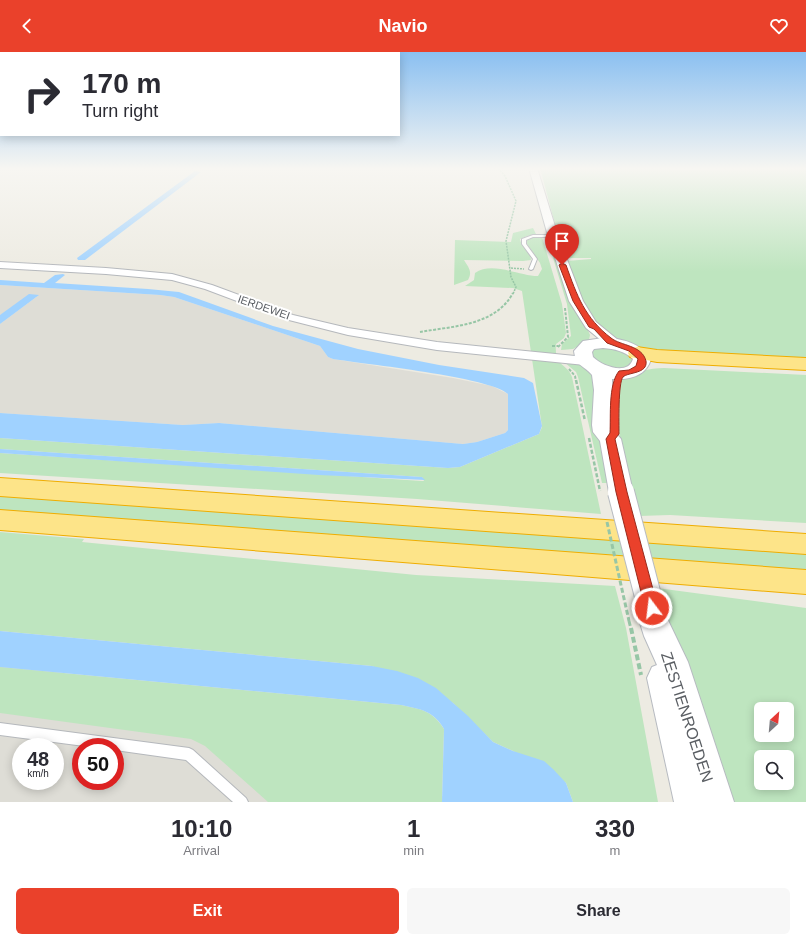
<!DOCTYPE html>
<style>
:root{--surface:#fff;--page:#f7f7f7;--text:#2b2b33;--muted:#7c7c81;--accent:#ea412b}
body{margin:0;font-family:Helvetica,sans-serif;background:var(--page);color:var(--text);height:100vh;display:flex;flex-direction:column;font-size:15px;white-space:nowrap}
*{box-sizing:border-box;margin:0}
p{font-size:13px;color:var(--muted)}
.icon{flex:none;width:22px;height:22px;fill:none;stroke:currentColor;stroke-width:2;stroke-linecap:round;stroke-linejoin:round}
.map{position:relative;height:750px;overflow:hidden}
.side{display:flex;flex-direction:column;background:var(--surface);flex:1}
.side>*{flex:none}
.banner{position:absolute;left:0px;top:0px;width:400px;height:84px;box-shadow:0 2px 10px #0003;background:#fff;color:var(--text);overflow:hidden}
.needle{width:26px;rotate:26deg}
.buttons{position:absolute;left:754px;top:650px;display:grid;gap:8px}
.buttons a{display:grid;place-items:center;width:40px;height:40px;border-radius:6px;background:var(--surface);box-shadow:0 2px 10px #0003;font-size:20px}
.speed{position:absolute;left:12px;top:686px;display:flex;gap:8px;font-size:20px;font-weight:700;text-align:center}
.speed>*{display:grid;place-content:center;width:52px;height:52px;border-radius:50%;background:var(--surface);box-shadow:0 2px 10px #0003;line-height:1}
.speed small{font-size:10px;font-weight:400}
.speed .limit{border:6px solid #d22;background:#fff;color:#111}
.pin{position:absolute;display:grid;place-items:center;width:34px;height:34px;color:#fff;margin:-41px -17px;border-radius:50% 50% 50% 0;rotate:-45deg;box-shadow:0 0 4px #0007}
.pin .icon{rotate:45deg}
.me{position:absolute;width:44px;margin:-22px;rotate:345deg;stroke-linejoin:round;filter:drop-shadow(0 0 3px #0008)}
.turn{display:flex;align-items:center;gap:14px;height:84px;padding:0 16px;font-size:18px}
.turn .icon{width:52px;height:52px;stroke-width:2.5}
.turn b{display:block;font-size:28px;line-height:34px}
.eta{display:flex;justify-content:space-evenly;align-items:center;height:68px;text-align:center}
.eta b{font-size:24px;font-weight:700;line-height:28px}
.button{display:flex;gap:8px;margin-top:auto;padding:8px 16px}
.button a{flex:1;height:46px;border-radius:6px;background:var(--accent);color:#fff;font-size:16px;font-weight:700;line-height:46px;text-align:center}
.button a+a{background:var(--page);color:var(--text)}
header{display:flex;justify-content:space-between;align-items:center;height:52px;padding:0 16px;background:var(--accent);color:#fff;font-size:18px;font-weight:700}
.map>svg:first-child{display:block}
.industrial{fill:#deddd6;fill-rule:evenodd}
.green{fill:#bee5bf;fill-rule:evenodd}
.water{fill:#a0d2ff}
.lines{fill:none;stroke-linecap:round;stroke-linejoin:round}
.service-casing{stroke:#b5b8bc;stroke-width:2}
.minor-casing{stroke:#b5b8bc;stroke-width:2}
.tertiary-casing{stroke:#b5b8bc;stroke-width:2}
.secondary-casing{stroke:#b7bbc1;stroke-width:2}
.motorway-casing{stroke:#efad00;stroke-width:2}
.path-far4{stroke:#97c6a6;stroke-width:1.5;stroke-dasharray:2 1;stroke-linecap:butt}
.path-far3{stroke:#97c6a6;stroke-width:2;stroke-dasharray:3 1.5;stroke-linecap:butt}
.path-far2{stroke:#97c6a6;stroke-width:2.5;stroke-dasharray:4 2;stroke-linecap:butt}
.path-far1{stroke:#97c6a6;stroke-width:3;stroke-dasharray:5 2.5;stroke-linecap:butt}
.path{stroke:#97c6a6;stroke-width:4;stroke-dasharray:6 3;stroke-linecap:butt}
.service{fill:#fff;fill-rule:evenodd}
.minor{fill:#fff;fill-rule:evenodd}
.tertiary{fill:#fff;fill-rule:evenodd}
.secondary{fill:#fff;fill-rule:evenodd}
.motorway{fill:#fde489;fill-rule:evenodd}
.secondary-bridge-casing{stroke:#b7bbc1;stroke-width:28;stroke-linecap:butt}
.path-bridge{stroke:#97c6a6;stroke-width:3;stroke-dasharray:5 2.5;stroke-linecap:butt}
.secondary-bridge{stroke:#fff;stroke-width:26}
.route{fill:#ea412b;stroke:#982a1c}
.labels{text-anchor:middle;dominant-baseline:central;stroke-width:4;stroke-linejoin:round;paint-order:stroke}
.far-street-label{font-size:11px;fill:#5a5e63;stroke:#fff}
.near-street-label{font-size:16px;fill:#5a5e63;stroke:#fff}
</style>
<header><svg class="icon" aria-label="back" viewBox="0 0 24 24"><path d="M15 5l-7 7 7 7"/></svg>Navio<svg class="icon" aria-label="heart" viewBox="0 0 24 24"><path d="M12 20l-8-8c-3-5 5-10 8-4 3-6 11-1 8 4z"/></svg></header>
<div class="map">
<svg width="806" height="750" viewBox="0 0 806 750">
<rect width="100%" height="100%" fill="#edebe2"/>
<g class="industrial">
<polygon points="0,233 160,243 174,245 320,294 328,305 333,307 453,326 492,334 508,342 508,378 505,381 477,390 463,392 219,371 183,373 0,361 0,272 39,243 0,263"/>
<path d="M0,601L461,750H0ZM21,695H55V729H21ZM81,695H115V729H81Z"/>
</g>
<g class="green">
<polygon points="540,116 785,116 669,116 671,118 806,117 806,308 656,302 626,293 601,278 585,256 567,209 591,207 591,206 564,206"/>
<path d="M533,176L536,182L527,184L520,187C521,195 531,200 531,208L523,209L464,208C468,215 473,219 468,228L454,233L455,188L511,190L513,181Z"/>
<path d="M532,185H542L562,252L566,281L564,286L556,292C554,315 567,311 572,325L601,462L417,447L0,421V401L422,429H424L422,425L0,397V386L448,416L460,415L539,382L542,375L522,239L513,236L465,234L474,228L475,221C492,209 519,224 538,224L542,217L540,211L527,192L526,189Z"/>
<polygon points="547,186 549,187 590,283 589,288 573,297 561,298 562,292 571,284 567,252"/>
<path d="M603,295L620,297L632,306V310C622,322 606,314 595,309L591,300L595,297Z"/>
<polygon points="574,309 595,320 610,431 602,431 578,325 576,320 564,310"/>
<path d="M664,316L806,323V471L670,463L639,464C627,419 611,374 621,328C633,320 650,316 664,316Z"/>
<polygon points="0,440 806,500 806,520 0,459"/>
<polygon points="0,480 84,487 82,490 416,523 615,534 626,576 658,750 573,750 566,731 513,699 493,690 453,651 372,614 0,579"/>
<path d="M657,536L806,556V750H721ZM761,657H787V683H761ZM761,705H787V731H761Z"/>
<path d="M0,615L401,653C421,657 433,659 444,677L442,750H268L205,694L191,687L0,661Z"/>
</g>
<g class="water">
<polygon points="195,119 201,120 85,208 78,208 77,206"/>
<path d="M63,222L65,223L55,231L148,237L179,240L273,274L358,297L439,313L524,326L533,331L542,374L539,382L460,415L448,416L0,386V361L183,373L219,371L463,392L477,390L505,381L508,378V342C490,325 364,312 333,307L328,305L320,294L174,245L160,243L0,233V228L44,231L55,223Z"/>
<polygon points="29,242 39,243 0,272 0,263"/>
<polygon points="0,397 422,425 425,428 319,423 0,401"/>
<path d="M0,579L372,614L397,619L418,626L436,636L468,664L493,690L513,699L544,709L554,718L566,731L573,750H442L444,677C434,659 420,657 401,653L0,615Z"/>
</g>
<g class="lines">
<defs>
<g id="service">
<polygon points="533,183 553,183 555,184 553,185 533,185 526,188 526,192 537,207 533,217 531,218 529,217 533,207 522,192 522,187"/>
<polygon points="0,671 189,696 193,698 246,746 248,750 233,750 186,708 115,698 115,695 92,695 0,683"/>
</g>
<polygon id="minor" points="0,210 106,216 172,222 212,233 293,263 348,276 437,290 585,305 590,306 591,309 590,312 585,313 437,298 348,283 285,267 205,237 172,228 106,222 0,216"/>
<polygon id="tertiary" points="529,116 537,116 558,184 583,249 596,270 618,288 620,291 618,294 613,295 608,294 586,276 569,249 548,184"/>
<g id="secondary">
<path d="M603,286C622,286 640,291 651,307C646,325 628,328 612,327L613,373L614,379L621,387L633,440L629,446L621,448L613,446L609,440L600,389L593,380L592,373L594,338L592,323C584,313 576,315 574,299L583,289ZM603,296C615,297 624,299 633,307C628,324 602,314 593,305L592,300L594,297Z"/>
<polygon points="655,558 665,562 688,610 734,750 674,750 647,626 652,615 657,613 644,584 640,571 645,562"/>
</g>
<g id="motorway">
<polygon points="637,295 657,298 806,306 806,318 657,310 630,305 628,301 630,297"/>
<polygon points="0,426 806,482 806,502 0,444"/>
<polygon points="0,458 806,518 806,542 0,478"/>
</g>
</defs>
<use href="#service" class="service-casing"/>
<use href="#minor" class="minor-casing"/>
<use href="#tertiary" class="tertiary-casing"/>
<use href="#secondary" class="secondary-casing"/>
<use href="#motorway" class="motorway-casing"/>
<g class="path-far4">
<polyline points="199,116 232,116"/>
<polyline points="498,116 505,124 516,149 506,189 511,225 516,235 513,242"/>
<polyline points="511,216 524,217"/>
</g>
<g class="path-far3">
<path d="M420,280C453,274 495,274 513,241"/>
<polyline points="552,294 558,294"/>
<polyline points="558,295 568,285 565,256"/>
<polyline points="569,317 575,324 576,329"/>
</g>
<g class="path-far2">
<polyline points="576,328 585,369"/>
<polyline points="589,386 600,439"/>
</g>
<polyline class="path-far1" points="629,569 631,577"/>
<polyline class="path" points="631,576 641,623"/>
<use href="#service" class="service"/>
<use href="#minor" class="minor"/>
<use href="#tertiary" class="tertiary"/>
<use href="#secondary" class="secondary"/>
<use href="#motorway" class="motorway"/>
<defs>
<polyline id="secondary-bridge" points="621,440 655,571"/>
</defs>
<use href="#secondary-bridge" class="secondary-bridge-casing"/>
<polyline class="path-bridge" points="607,470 629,569"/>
<use href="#secondary-bridge" class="secondary-bridge"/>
</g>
<linearGradient id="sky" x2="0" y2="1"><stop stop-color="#8bc0f1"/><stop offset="0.53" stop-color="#f7f6f2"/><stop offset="1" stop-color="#f7f6f2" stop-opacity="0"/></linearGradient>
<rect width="806" height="220" fill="url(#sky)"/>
<path class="route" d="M562,211L566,213C577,244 585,266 611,286C621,294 642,293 646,309C648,322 628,320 623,325C618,331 619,372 619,382L615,387L627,440L658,556L656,560L652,561L647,560L645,556L616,440L606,387L610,381C611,364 608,333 619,319L629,318L636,314L638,307L629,299L607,291L594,277L589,275L573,249L559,213Z"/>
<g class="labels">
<g class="far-street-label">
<text transform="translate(264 255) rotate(19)">IERDEWEI</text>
</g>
<g class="near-street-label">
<text transform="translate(687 665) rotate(72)">ZESTIENROEDEN</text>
</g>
</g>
</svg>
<div class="buttons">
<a><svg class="needle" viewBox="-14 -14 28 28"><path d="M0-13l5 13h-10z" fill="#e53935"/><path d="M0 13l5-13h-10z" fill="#7c7c81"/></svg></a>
<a><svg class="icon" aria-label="search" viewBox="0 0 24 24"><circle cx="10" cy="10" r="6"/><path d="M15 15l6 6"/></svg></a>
</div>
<div class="speed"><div>48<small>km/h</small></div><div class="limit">50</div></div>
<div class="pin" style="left:562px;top:213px;background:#d93025"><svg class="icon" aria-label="arrive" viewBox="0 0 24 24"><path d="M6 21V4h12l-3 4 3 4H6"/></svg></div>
<svg class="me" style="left:652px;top:556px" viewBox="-20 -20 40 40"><circle r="17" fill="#ea412b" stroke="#fff" stroke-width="3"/><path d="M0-11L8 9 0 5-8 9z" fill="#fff"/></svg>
<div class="banner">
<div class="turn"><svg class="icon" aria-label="right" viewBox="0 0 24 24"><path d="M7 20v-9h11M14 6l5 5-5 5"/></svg><div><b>170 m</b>Turn right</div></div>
</div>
</div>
<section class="side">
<div class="eta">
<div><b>10:10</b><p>Arrival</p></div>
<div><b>1</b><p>min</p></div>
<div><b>330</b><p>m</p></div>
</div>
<div class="button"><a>Exit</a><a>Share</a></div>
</section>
